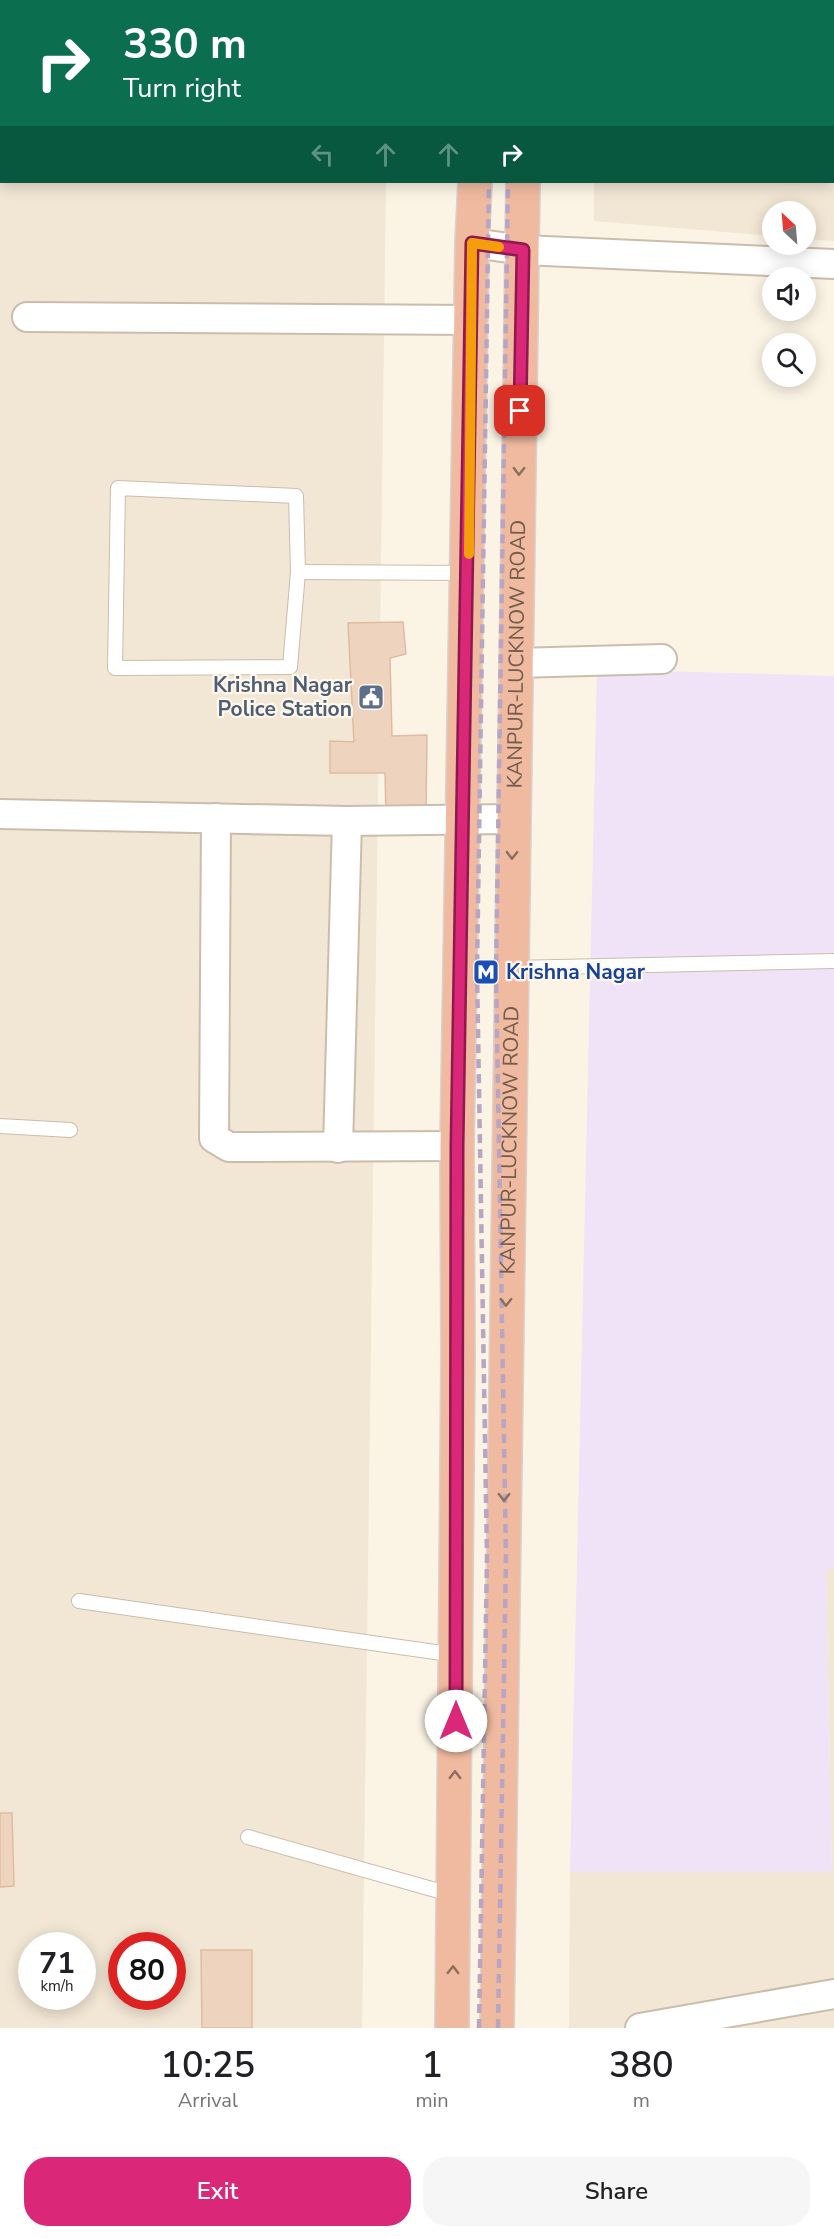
<!DOCTYPE html>
<style>
:root{--surface:#fff;--page:#f6f6f6;--text:#202124;--muted:#757577;--accent:#db2777}
body{margin:0;font-family:"Nunito Sans",sans-serif;background:var(--page);color:var(--text);height:100vh;display:flex;flex-direction:column;font-size:22px;white-space:nowrap}
*{box-sizing:border-box;margin:0}
p{font-size:20px;color:var(--muted)}
.icon{flex:none;width:33px;height:33px;fill:none;stroke:currentColor;stroke-width:2;stroke-linecap:round;stroke-linejoin:round}
.map{position:relative;height:2028px;overflow:hidden}
.sheet{display:flex;flex-direction:column;background:var(--surface);flex:1}
.sheet>*{flex:none}
.hud{position:absolute;left:0px;top:0px;width:834px;height:183px;box-shadow:0 3px 15px #0003;background:#0b6e4f;color:#fff;overflow:hidden}
.needle{width:39px;rotate:334deg}
.fabs{position:absolute;left:762px;top:201px;display:grid;gap:12px}
.fabs a{display:grid;place-items:center;width:54px;height:54px;border-radius:50%;background:var(--surface);box-shadow:0 3px 15px #0003;font-size:30px}
.speed{position:absolute;left:18px;top:1932px;display:flex;gap:12px;font-size:30px;font-weight:700;text-align:center}
.speed>*{display:grid;place-content:center;width:78px;height:78px;border-radius:50%;background:var(--surface);box-shadow:0 3px 15px #0003;line-height:1}
.speed small{font-size:15px;font-weight:400}
.speed .limit{border:9px solid #d22;background:#fff;color:#111}
.pin{position:absolute;display:grid;place-items:center;width:51px;height:51px;color:#fff;margin:-26px;border-radius:12px;box-shadow:0 3px 9px #0006}
.me{position:absolute;width:66px;margin:-33px;rotate:0deg;stroke-linejoin:round;filter:drop-shadow(0 0 4px #0008)}
.turn{display:flex;align-items:center;gap:21px;height:126px;padding:0 24px;font-size:27px}
.turn .icon{width:78px;height:78px;stroke-width:2.5}
.turn b{display:block;font-size:42px;line-height:51px}
.lanes{display:flex;align-items:center;height:57px;padding:0 24px;background:#0003;justify-content:center;gap:30px;direction:ltr}
.lanes .off{opacity:.35}
.eta{display:flex;justify-content:space-evenly;align-items:center;height:102px;text-align:center}
.eta b{font-size:36px;font-weight:600;line-height:42px}
.button{display:flex;gap:12px;margin-top:auto;padding:12px 24px}
.button a{flex:1;height:69px;border-radius:24px;background:var(--accent);color:#fff;font-size:24px;font-weight:600;line-height:69px;text-align:center}
.button a+a{background:var(--page);color:var(--text)}
.map>svg:first-child{display:block}
.residential{fill:#f2e6d4;fill-rule:evenodd}
.education{fill:#f0e2f7}
.building{fill:#eed4bf;stroke:#dfbca0;stroke-width:1.5}
.lines{fill:none;stroke-linecap:round;stroke-linejoin:round}
.lane-casing{stroke:#ccbcac;stroke-width:16}
.street-casing{stroke:#ccbcac;stroke-width:32}
.highway-casing{stroke:#d8d1cd;stroke-width:36}
.lane{stroke:#fff;stroke-width:14}
.street{stroke:#fff;stroke-width:28}
.highway{stroke:#f0baa0;stroke-width:33}
.rail{stroke:#b7a5c3;stroke-width:4.5;stroke-dasharray:9 6;stroke-linecap:butt}
.oneway{stroke:#8b6f5d}
.route-casing{stroke:#8e194d;stroke-width:15}
.route{stroke:#db2777;stroke-width:10}
.slow{stroke:#f59e0b;stroke-width:10}
.labels{text-anchor:middle;dominant-baseline:central;stroke-width:4.5;stroke-linejoin:round;paint-order:stroke}
.street-label{font-size:21px;fill:#725c4c;stroke:#fef7eb}
.service-label{font-size:21px;font-weight:bold;fill:#4e5e75;stroke:#fef7eb;text-anchor:end}
.transit-label{font-size:21px;font-weight:bold;fill:#164399;stroke:#fef7eb;text-anchor:start}
</style>
<div class="map">
<svg width="834" height="2028" viewBox="0 0 834 2028">
<rect width="100%" height="100%" fill="#fbf4e5"/>
<g class="residential">
<path d="M0,0H388L2,2V182H386L362,2028H0ZM32,1946H82V1996H32ZM122,1946H172V1996H122Z"/>
<polygon points="595,0 834,0 834,241 806,239 806,212 772,212 772,236 594,221 594,182 832,182 832,2"/>
<polygon points="826,1569 834,1569 834,2028 569,2028 570,1872 832,1872"/>
</g>
<polygon class="education" points="597,669 834,676 834,1569 826,1570 832,1872 570,1872"/>
<g class="building">
<polygon points="403,622 406,654 390,658 392,736 427,735 426,816 386,816 385,773 330,773 330,741 354,742 348,623"/>
<polygon points="0,1813 12,1813 14,1886 0,1887"/>
<polygon points="201,1950 252,1950 252,2028 202,2028"/>
</g>
<g class="lines">
<defs>
<g id="lane">
<polygon points="118,488 296,496 298,572 290,667 115,668"/>
<polyline points="298,572 466,573"/>
<polyline points="511,968 834,961"/>
<polyline points="0,1126 70,1130"/>
<polyline points="79,1601 456,1655"/>
<polyline points="248,1837 453,1895"/>
</g>
<g id="street">
<polyline points="472,243 523,250 834,264"/>
<polyline points="27,317 472,320"/>
<polyline points="515,663 662,659"/>
<polyline points="0,814 347,821 512,819"/>
<polyline points="216,818 214,1138 229,1147 457,1146"/>
<polyline points="338,1148 347,821"/>
<polyline points="640,2028 834,1994"/>
</g>
<g id="highway">
<polyline points="477,0 477,2"/>
<polyline points="523,2 523,0"/>
<polyline points="452,2028 458,1356 457,1146 472,243 475,182"/>
<path id="s1" d="M497,2028L523,182"/>
</g>
</defs>
<use href="#lane" class="lane-casing"/>
<use href="#street" class="street-casing"/>
<use href="#highway" class="highway-casing"/>
<use href="#lane" class="lane"/>
<use href="#street" class="street"/>
<use href="#highway" class="highway"/>
<g class="rail">
<polyline points="491,2 491,0"/>
<polyline points="510,2 510,0"/>
<polyline points="479,2028 487,1557 477,971 489,182"/>
<polyline points="498,2028 506,1557 496,972 508,182"/>
</g>
</g>
<defs><path id="oneway-chevron" d="M-2-3.5L2.5 0L-2 3.5" fill="none" stroke-width="1.6" stroke-linecap="round" stroke-linejoin="round" transform="scale(1.5)"/></defs>
<g class="oneway">
<use href="#oneway-chevron" transform="translate(519 471) rotate(91)"/>
<use href="#oneway-chevron" transform="translate(512 855) rotate(91)"/>
<use href="#oneway-chevron" transform="translate(506 1302) rotate(91)"/>
<use href="#oneway-chevron" transform="translate(504 1497) rotate(91)"/>
<use href="#oneway-chevron" transform="translate(455 1775) rotate(-90)"/>
<use href="#oneway-chevron" transform="translate(453 1970) rotate(-89)"/>
</g>
<g class="lines">
<defs>
<polyline id="route" points="456,1721 457,1146 472,243 523,250 520,411"/>
</defs>
<use href="#route" class="route-casing"/>
<use href="#route" class="route"/>
<polyline class="slow" points="469,554 472,243 499,247"/>
</g>
<defs>
<symbol id="civic-square" viewBox="-11 -11 22 22"><rect x="-9" y="-9" width="18" height="18" rx="4" fill="#5c6f8a" stroke="#fef7eb"/><path d="M-.6-6.5H3V-4.5H.6V-3L4-1V1h2V6H-6V1h2V-1L-.6-3ZM-1.2 2.5V6h2.4V2.5Z" fill="#fff"/></symbol>
<symbol id="metro-square" viewBox="-11 -11 22 22"><rect x="-9" y="-9" width="18" height="18" rx="4" fill="#1a4fb4" stroke="#fef7eb"/><path d="M-5.5 5V-5H-3L0 0L3-5H5.5V5H3V-.5L0 4L-3-.5V5Z" fill="#fff"/></symbol>
</defs>
<g fill-rule="evenodd">
<use href="#civic-square" x="356" y="682" width="30" height="30"/>
<use href="#metro-square" x="471" y="957" width="30" height="30"/>
</g>
<g class="labels">
<g class="street-label">
<text stroke="none"><textPath href="#s1" startOffset="1374">KANPUR-LUCKNOW ROAD</textPath></text>
<text stroke="none"><textPath href="#s1" startOffset="888">KANPUR-LUCKNOW ROAD</textPath></text>
</g>
<g class="service-label">
<text x="352" y="685">Krishna Nagar<tspan x="352" dy="24">Police Station</tspan></text>
</g>
<g class="transit-label">
<text x="506" y="972">Krishna Nagar</text>
</g>
</g>
</svg>
<div class="fabs">
<a><svg class="needle" viewBox="-14 -14 28 28"><path d="M0-13l5 13h-10z" fill="#e53935"/><path d="M0 13l5-13h-10z" fill="#757577"/></svg></a>
<a><svg class="icon" aria-label="sound" viewBox="0 0 24 24"><path d="M4 9h4l5-4v14l-5-4H4zM17 9q2 3 0 6"/></svg></a>
<a><svg class="icon" aria-label="search" viewBox="0 0 24 24"><circle cx="10" cy="10" r="6"/><path d="M15 15l6 6"/></svg></a>
</div>
<div class="speed"><div>71<small>km/h</small></div><div class="limit">80</div></div>
<div class="pin" style="left:520px;top:411px;background:#d93025"><svg class="icon" aria-label="arrive" viewBox="0 0 24 24"><path d="M6 21V4h12l-3 4 3 4H6"/></svg></div>
<svg class="me" style="left:456px;top:1721px" viewBox="-20 -20 40 40"><circle r="19" fill="#fff"/><path d="M0-13L10 11 0 6-10 11z" fill="#db2777"/></svg>
<div class="hud">
<div class="turn"><svg class="icon" aria-label="right" viewBox="0 0 24 24"><path d="M7 20v-9h11M14 6l5 5-5 5"/></svg><div><b>330 m</b>Turn right</div></div>
<div class="lanes"><svg class="icon off" aria-label="left" viewBox="0 0 24 24"><path d="M17 20v-9H6M10 6l-5 5 5 5"/></svg><svg class="icon off" aria-label="ahead" viewBox="0 0 24 24"><path d="M12 20V5M6 11l6-6 6 6"/></svg><svg class="icon off" aria-label="ahead" viewBox="0 0 24 24"><path d="M12 20V5M6 11l6-6 6 6"/></svg><svg class="icon" aria-label="right" viewBox="0 0 24 24"><path d="M7 20v-9h11M14 6l5 5-5 5"/></svg></div>
</div>
</div>
<section class="sheet">
<div class="eta">
<div><b>10:25</b><p>Arrival</p></div>
<div><b>1</b><p>min</p></div>
<div><b>380</b><p>m</p></div>
</div>
<div class="button"><a>Exit</a><a>Share</a></div>
</section>
